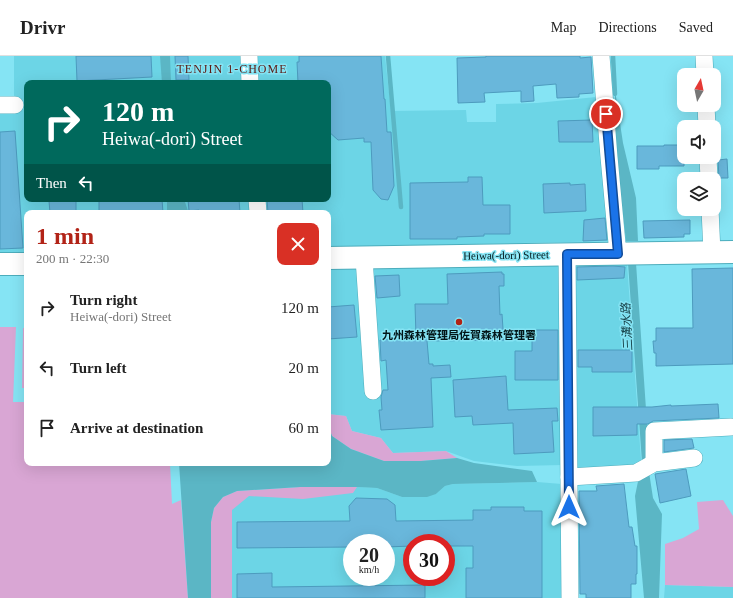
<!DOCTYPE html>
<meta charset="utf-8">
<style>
:root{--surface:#fff;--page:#f6f6f6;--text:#222;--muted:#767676;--line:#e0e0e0;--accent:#b22317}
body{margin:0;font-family:"Times New Roman","Noto Sans JP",serif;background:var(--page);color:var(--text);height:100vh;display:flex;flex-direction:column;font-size:15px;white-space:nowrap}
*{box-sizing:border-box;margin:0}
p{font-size:13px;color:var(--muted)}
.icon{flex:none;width:22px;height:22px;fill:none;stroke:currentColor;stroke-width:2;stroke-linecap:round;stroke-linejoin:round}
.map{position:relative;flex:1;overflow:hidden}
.sheet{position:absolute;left:24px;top:154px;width:307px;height:256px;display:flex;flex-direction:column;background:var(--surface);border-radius:8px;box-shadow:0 4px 16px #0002}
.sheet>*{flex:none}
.banner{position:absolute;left:24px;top:24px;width:307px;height:122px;border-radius:8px;box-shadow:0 4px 16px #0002;background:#00695c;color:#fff;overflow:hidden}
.needle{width:26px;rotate:9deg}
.tools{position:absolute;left:677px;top:12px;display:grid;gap:8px}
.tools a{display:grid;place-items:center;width:44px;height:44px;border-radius:8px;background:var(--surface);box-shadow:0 4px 16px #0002;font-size:20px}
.speed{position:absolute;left:343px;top:478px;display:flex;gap:8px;font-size:20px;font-weight:700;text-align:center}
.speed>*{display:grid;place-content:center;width:52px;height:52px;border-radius:50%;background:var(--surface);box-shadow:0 4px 16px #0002;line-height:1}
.speed small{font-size:10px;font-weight:400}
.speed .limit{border:6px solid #d22;background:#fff;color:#111}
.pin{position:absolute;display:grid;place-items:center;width:34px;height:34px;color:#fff;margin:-17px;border:2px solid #fff;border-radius:50%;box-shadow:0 1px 4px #0007}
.me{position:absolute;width:44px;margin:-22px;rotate:0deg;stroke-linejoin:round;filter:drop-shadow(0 0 3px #0008)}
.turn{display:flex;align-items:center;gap:14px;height:84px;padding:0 12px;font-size:18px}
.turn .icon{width:52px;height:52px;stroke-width:2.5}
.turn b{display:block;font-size:28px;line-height:34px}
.then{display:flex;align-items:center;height:38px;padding:0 12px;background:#0003;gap:8px;font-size:15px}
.round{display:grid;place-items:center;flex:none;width:42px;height:42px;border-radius:8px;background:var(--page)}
.overview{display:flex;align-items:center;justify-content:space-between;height:68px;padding:0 12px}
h1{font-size:24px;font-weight:600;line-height:30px;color:var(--accent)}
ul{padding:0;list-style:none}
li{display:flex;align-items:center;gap:12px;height:60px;padding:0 12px}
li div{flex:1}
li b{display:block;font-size:15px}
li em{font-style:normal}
header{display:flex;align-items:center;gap:24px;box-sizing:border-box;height:56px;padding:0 20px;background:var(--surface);border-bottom:1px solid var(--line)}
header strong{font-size:19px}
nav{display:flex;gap:22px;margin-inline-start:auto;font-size:14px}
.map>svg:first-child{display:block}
.built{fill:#6cd5e6;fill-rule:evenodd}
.green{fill:#d9a6d4}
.water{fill:#5bb6c5}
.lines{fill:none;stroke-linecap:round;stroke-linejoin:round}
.stream{stroke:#5bb6c5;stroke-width:4.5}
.building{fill:#69b7db;stroke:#4d9bbe}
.minor-casing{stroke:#4cadbc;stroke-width:18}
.tertiary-casing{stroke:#4cadbc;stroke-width:24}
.minor{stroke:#fff;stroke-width:17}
.tertiary{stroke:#fff;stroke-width:22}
.route-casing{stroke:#114b97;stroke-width:10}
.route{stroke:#1a73e8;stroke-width:7}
.poi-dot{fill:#b22317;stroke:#85e4f4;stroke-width:1.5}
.labels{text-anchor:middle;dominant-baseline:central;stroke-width:3;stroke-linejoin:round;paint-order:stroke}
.street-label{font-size:11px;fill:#021518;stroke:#85e4f4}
.poi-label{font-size:11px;font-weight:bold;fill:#021518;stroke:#85e4f4}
.neighbourhood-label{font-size:12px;letter-spacing:1px;fill:#5c1811;stroke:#85e4f4}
.water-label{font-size:12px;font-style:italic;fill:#18434a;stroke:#85e4f4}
</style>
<header>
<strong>Drivr</strong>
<nav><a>Map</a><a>Directions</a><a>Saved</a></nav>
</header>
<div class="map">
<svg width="733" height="542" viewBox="0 0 733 542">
<rect width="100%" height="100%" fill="#85e4f4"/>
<g class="built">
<path d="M14,0H385L391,55L466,54L467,66H496V48L537,47L596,41L613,185L328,191V157H27V196L0,197V50H14ZM27,27H328V143H27Z"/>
<polygon points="627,207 641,404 634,420 573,425 563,409 517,410 474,405 446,395 393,397 381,382 352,375 346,360 328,358 328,212"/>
<path d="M537,426L562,428L563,542H211L223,441L300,431H357L377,432L402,441L436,438L445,430L453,428ZM352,487H386V521H352ZM412,487H446V521H412Z"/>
<polygon points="665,529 733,531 733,542 664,542"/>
</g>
<g class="green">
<polygon points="0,271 16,271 13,346 27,346 27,407 170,407 172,448 181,444 188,542 0,542"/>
<polygon points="23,272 27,272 27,332 22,332"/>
<polygon points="328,358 346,360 352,375 381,382 393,397 446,395 457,402 421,405 384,405 351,393 332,380 328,369"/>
<polygon points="300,431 357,431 353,437 303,443 249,440 232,454 232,542 211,542 211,466 214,452 223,441 237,435"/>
<polygon points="723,444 733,460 733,531 665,529 665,488 683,482 699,473 697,446"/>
</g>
<g class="water">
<polygon points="160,0 170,0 171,27 162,27"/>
<polygon points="615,34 623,87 636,142 638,185 626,185 615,86"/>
<polygon points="167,143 184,143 188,155 185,157 167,157"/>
<polygon points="628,207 636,207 647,368 647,403 653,442 662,458 659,542 644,542 635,440 642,406"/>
<polygon points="328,369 332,380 351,393 384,405 421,405 457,402 474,407 532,415 537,426 453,428 445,430 436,438 427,441 402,441 377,432 357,431 300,431 237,435 223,441 214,452 211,466 211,542 188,542 179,407 251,407 288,409 291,407 328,407"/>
</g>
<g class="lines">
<g class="stream">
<polyline points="388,0 401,151"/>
<polyline points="613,0 615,38"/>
</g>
</g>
<g class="building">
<polygon points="76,0 151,0 152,21 77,25"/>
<polygon points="175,0 188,0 189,24 176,24"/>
<polygon points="299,0 381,0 384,43 385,43 387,76 391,76 394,130 388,144 381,143 373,134 371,86 364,86 364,82 338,84 328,75 328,27 298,27 297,6 299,6"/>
<polygon points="486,0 580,0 580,2 591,1 593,37 579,38 579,41 557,42 556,28 533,30 534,45 521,46 521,35 484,37 485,46 458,47 457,2 486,1"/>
<polygon points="592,64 593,86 559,86 558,65"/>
<polygon points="15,75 23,192 0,193 0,76"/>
<polygon points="664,89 684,89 684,110 659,110 659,113 637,113 637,90 664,90"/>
<polygon points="727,103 728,122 719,122 718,104"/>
<polygon points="468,121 482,121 483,149 510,149 510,178 484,178 484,180 457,181 457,183 410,183 410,127 468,126"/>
<polygon points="570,127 570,129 585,128 586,155 544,157 543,128"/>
<polygon points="99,143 162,143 163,157 99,157"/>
<polygon points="188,143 239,143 240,157 199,157 199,154 189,155"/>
<polygon points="267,143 302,143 303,157 268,157"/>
<polygon points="76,144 76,157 50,157 49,145"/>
<polygon points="605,162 607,184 583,185 584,164"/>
<polygon points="690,164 690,178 684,178 684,181 644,182 643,165"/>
<polygon points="613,210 625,211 624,222 577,224 577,211"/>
<polygon points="733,212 733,308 656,310 656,297 654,297 653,285 656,285 656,272 693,272 692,213"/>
<polygon points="502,216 502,218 504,218 504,230 499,230 500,259 502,258 503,273 506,273 507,284 427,285 429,308 433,308 433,310 450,309 451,321 431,322 433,371 381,374 379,354 382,354 381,341 383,334 388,334 386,304 381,305 380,284 416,281 415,248 448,248 447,218"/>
<polygon points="399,219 400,240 377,242 375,220"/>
<polygon points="354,249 357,281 328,283 328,251"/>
<polygon points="532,274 558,274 558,324 515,324 515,295 532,295"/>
<polygon points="578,294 632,294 632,316 592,316 592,311 578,311"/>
<polygon points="506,320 508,354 557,352 558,365 552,365 554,396 514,398 513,367 473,369 472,360 455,361 453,324"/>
<polygon points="718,348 719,362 653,365 648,368 637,368 637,379 593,380 593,351 652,351 671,349 671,350"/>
<polygon points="692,383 694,392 664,396 664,384"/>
<polygon points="686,413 691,440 660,447 655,418"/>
<polygon points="624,428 629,471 632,471 635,490 637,490 637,518 636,518 636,528 631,528 631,542 586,542 586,538 580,538 579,435 597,435 596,430"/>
<polygon points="356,442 387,443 395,449 396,465 473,464 473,454 491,454 491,451 524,451 524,455 542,455 542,542 466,542 466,512 473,512 473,490 446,490 446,487 412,487 412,490 386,491 386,487 352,487 352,491 237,492 237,466 350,465 349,450"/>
<polygon points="272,517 272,531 425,529 425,542 237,542 237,518"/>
</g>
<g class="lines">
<defs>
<g id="minor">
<polyline points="249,0 250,27"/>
<polyline points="601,0 609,101 618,198"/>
<polyline points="704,0 705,19"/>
<polyline points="0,49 15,49"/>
<polyline points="706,49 707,71"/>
<polyline points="708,101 709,123"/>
<polyline points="257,143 258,157"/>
<polyline points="710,153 712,197"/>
<polyline points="567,198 570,542"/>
<polyline points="364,202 373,335"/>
<polyline points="654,407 654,375 731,371"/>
<polyline points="569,421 636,417 654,407 694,402"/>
</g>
<g id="tertiary">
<polyline points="328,202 733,196"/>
<polyline points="0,208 27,208"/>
</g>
</defs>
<use href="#minor" class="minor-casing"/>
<use href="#tertiary" class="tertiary-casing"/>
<use href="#minor" class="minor"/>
<use href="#tertiary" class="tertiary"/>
</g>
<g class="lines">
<defs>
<polyline id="route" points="569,451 567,198 618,198 606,58"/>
</defs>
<use href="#route" class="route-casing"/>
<use href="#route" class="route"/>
</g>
<circle class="poi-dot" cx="459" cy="266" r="4"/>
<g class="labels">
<g class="street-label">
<text transform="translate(506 199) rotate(-1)">Heiwa(-dori) Street</text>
</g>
<g class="poi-label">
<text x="459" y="279">九州森林管理局佐賀森林管理署</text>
</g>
<g class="neighbourhood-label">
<text x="232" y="13">TENJIN 1-CHOME</text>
</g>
<g class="water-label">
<text transform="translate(627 271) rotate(-93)">三溝水路</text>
</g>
</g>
</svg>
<div class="tools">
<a><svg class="needle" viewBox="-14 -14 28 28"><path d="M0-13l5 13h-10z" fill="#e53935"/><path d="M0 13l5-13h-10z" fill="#767676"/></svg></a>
<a><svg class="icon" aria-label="sound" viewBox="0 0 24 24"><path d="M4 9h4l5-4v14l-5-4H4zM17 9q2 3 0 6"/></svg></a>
<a><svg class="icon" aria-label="layers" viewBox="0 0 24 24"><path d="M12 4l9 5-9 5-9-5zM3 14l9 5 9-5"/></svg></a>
</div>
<div class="speed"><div>20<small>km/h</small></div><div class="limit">30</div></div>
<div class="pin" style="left:606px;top:58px;background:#d93025"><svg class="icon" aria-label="arrive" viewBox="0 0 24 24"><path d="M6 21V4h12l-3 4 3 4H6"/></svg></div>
<svg class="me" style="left:569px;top:451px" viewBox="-20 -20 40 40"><path d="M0-17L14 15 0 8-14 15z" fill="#1a73e8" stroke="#fff" stroke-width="4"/></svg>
<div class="banner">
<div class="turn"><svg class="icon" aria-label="right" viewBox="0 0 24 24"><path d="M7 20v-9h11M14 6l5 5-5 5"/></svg><div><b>120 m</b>Heiwa(-dori) Street</div></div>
<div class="then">Then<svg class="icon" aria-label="left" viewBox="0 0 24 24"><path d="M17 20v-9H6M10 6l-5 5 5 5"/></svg></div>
</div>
<section class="sheet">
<div class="overview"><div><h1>1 min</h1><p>200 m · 22:30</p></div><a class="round" style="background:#d93025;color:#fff"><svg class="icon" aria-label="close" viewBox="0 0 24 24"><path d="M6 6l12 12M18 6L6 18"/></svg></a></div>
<ul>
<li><svg class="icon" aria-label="right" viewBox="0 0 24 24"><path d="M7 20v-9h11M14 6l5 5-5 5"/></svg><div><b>Turn right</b><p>Heiwa(-dori) Street</p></div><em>120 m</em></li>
<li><svg class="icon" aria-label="left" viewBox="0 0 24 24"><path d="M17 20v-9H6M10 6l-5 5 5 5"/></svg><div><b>Turn left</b></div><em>20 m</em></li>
<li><svg class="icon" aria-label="arrive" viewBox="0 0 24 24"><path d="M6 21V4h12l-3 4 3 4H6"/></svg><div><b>Arrive at destination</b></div><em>60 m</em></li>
</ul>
</section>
</div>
